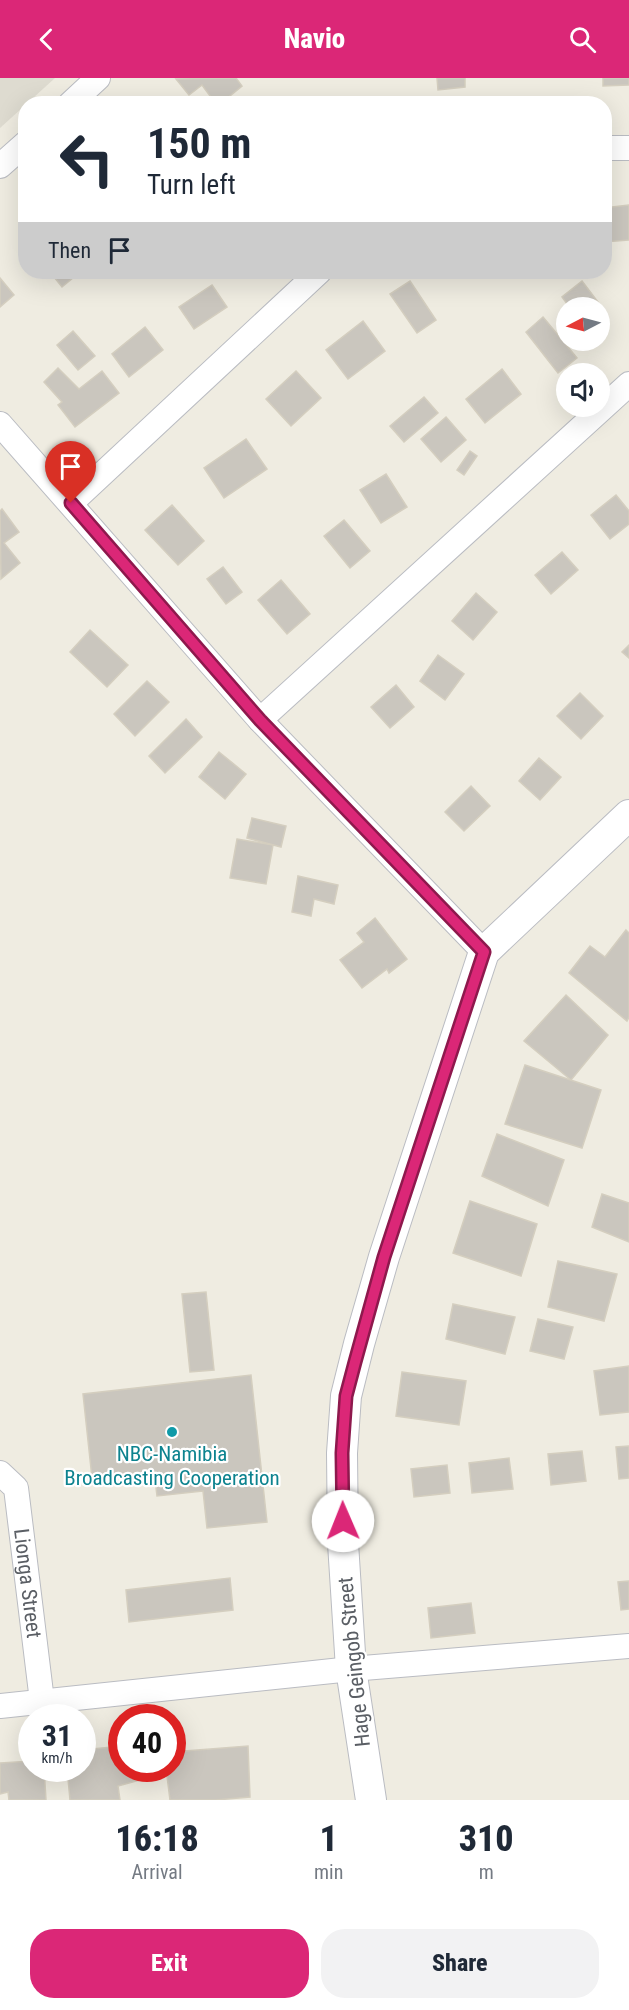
<!DOCTYPE html>
<style>
:root{--surface:#fff;--page:#f2f2f3;--text:#1f2937;--muted:#747a83;--accent:#db2777}
body{margin:0;font-family:"Roboto Condensed",sans-serif;background:var(--page);color:var(--text);height:100vh;display:flex;flex-direction:column;font-size:22px;white-space:nowrap}
*{box-sizing:border-box;margin:0}
p{font-size:20px;color:var(--muted)}
.icon{flex:none;width:33px;height:33px;fill:none;stroke:currentColor;stroke-width:2;stroke-linecap:round;stroke-linejoin:round}
.map{position:relative;height:1722px;overflow:hidden}
.panel{display:flex;flex-direction:column;background:var(--surface);flex:1}
.panel>*{flex:none}
.banner{position:absolute;left:18px;top:18px;width:594px;height:183px;border-radius:24px;box-shadow:0 6px 24px #0002;background:#fff;color:var(--text);overflow:hidden}
.needle{width:39px;rotate:264deg}
.fabs{position:absolute;left:556px;top:219px;display:grid;gap:12px}
.fabs a{display:grid;place-items:center;width:54px;height:54px;border-radius:50%;background:var(--surface);box-shadow:0 6px 24px #0002;font-size:30px}
.speed{position:absolute;left:18px;top:1626px;display:flex;gap:12px;font-size:30px;font-weight:700;text-align:center}
.speed>*{display:grid;place-content:center;width:78px;height:78px;border-radius:50%;background:var(--surface);box-shadow:0 6px 24px #0002;line-height:1}
.speed small{font-size:15px;font-weight:400}
.speed .limit{border:9px solid #d22;background:#fff;color:#111}
.pin{position:absolute;display:grid;place-items:center;width:51px;height:51px;color:#fff;margin:-62px -26px;border-radius:50% 50% 50% 0;rotate:-45deg;box-shadow:0 0 6px #0007}
.pin .icon{rotate:45deg}
.me{position:absolute;width:66px;margin:-33px;rotate:359deg;stroke-linejoin:round;filter:drop-shadow(0 0 4px #0008)}
.turn{display:flex;align-items:center;gap:21px;height:126px;padding:0 30px;font-size:27px}
.turn .icon{width:78px;height:78px;stroke-width:2.5}
.turn b{display:block;font-size:42px;line-height:51px}
.then{display:flex;align-items:center;height:57px;padding:0 30px;background:#0003;gap:12px;font-size:22px}
.eta{display:flex;justify-content:space-evenly;align-items:center;height:102px;text-align:center}
.eta b{font-size:36px;font-weight:800;line-height:42px}
.action{display:flex;gap:12px;margin-top:auto;padding:12px 30px}
.action a{flex:1;height:69px;border-radius:24px;background:var(--accent);color:#fff;font-size:24px;font-weight:800;line-height:69px;text-align:center}
.action a+a{background:var(--page);color:var(--text)}
header{display:flex;justify-content:space-between;align-items:center;height:78px;padding:0 30px;background:var(--accent);color:#fff;font-size:27px;font-weight:800}
.map>svg:first-child{display:block}
.education{fill:#dedbd0}
.building{fill:#cac6be;stroke:#d4cebf;stroke-width:1.5}
.lines{fill:none;stroke-linecap:round;stroke-linejoin:round}
.minor-casing{stroke:#babcc2;stroke-width:26}
.tertiary-casing{stroke:#babcc2;stroke-width:32}
.minor{stroke:#fff;stroke-width:24}
.tertiary{stroke:#fff;stroke-width:30}
.route-casing{stroke:#8e194d;stroke-width:15}
.route{stroke:#db2777;stroke-width:10}
.culture-dot{fill:#0f9aa8;stroke:#fff;stroke-width:2}
.labels{text-anchor:middle;dominant-baseline:central;stroke-width:4.5;stroke-linejoin:round;paint-order:stroke}
.culture-label{font-size:21px;fill:#0d838f;stroke:#fff}
.street-label{font-size:21px;fill:#5a5e64;stroke:#fff}
</style>
<header><svg class="icon" aria-label="back" viewBox="0 0 24 24"><path d="M15 5l-7 7 7 7"/></svg>Navio<svg class="icon" aria-label="search" viewBox="0 0 24 24"><circle cx="10" cy="10" r="6"/><path d="M15 15l6 6"/></svg></header>
<div class="map">
<svg width="629" height="1722" viewBox="0 0 629 1722">
<rect width="100%" height="100%" fill="#efece1"/>
<polygon class="education" points="0,0 55,0 0,50"/>
<g class="building">
<polygon points="236,0 242,8 220,26 216,26 202,7 189,17 176,1"/>
<polygon points="437,0 465,0 465,9 438,12"/>
<polygon points="603,0 629,0 629,7 603,8"/>
<polygon points="629,127 629,162 604,164 604,130"/>
<polygon points="50,194 80,194 62,209"/>
<polygon points="244,194 257,194 250,200"/>
<polygon points="0,200 14,217 0,229"/>
<polygon points="410,203 436,242 417,255 390,216"/>
<polygon points="582,203 598,224 590,230 570,230 562,219"/>
<polygon points="212,207 227,229 194,251 179,229"/>
<polygon points="543,239 577,280 558,295 526,254"/>
<polygon points="363,243 385,273 348,301 326,272"/>
<polygon points="145,249 163,272 129,299 112,276"/>
<polygon points="73,253 95,278 78,292 57,267"/>
<polygon points="58,290 79,311 102,293 119,315 75,349 58,327 62,324 44,304"/>
<polygon points="502,291 521,316 485,345 466,321"/>
<polygon points="296,293 321,320 291,348 266,321"/>
<polygon points="424,319 438,335 404,364 390,348"/>
<polygon points="446,339 466,362 441,384 421,361"/>
<polygon points="246,361 267,391 224,420 204,390"/>
<polygon points="470,373 477,378 464,397 457,392"/>
<polygon points="386,396 407,429 381,445 360,412"/>
<polygon points="616,417 629,433 629,446 610,461 591,437"/>
<polygon points="172,427 204,463 178,487 145,452"/>
<polygon points="2,431 19,454 4,465 20,485 1,501 0,433"/>
<polygon points="344,442 370,473 350,490 324,458"/>
<polygon points="562,474 578,492 551,516 535,497"/>
<polygon points="223,489 242,514 226,526 207,501"/>
<polygon points="281,502 310,536 287,556 258,522"/>
<polygon points="476,515 497,534 473,562 452,543"/>
<polygon points="90,552 128,587 107,609 70,574"/>
<polygon points="629,567 629,580 622,574"/>
<polygon points="438,577 464,596 445,622 420,603"/>
<polygon points="147,603 169,624 135,658 114,636"/>
<polygon points="396,607 414,629 390,650 371,629"/>
<polygon points="580,615 603,638 581,661 557,638"/>
<polygon points="186,641 202,659 165,695 149,678"/>
<polygon points="219,674 246,696 225,721 199,699"/>
<polygon points="539,680 561,699 540,722 519,703"/>
<polygon points="471,708 490,728 464,753 445,734"/>
<polygon points="252,740 286,748 281,769 247,760"/>
<polygon points="237,761 273,767 266,806 230,800"/>
<polygon points="298,798 338,807 334,826 314,821 311,838 292,834"/>
<polygon points="375,840 407,881 389,895 387,891 362,910 340,882 364,864 357,855"/>
<polygon points="626,852 629,855 629,939 627,943 569,895 590,868 605,879"/>
<polygon points="566,917 608,957 571,1002 524,963"/>
<polygon points="525,987 601,1012 582,1070 505,1046"/>
<polygon points="497,1056 564,1082 548,1128 482,1098"/>
<polygon points="602,1116 629,1125 629,1164 592,1149"/>
<polygon points="470,1123 537,1146 521,1198 453,1175"/>
<polygon points="558,1183 617,1196 604,1243 548,1229"/>
<polygon points="206,1214 214,1292 190,1294 182,1216"/>
<polygon points="453,1226 515,1239 505,1276 446,1261"/>
<polygon points="538,1241 573,1249 564,1281 530,1273"/>
<polygon points="629,1288 629,1334 600,1337 594,1293"/>
<polygon points="402,1294 466,1303 459,1347 396,1338"/>
<polygon points="251,1297 267,1444 207,1450 203,1413 157,1418 154,1393 92,1400 83,1316"/>
<polygon points="629,1368 629,1400 619,1401 616,1369"/>
<polygon points="582,1373 586,1403 551,1407 548,1376"/>
<polygon points="509,1380 513,1411 472,1415 469,1385"/>
<polygon points="447,1387 450,1415 414,1419 411,1391"/>
<polygon points="230,1500 233,1532 129,1544 126,1512"/>
<polygon points="629,1503 629,1531 621,1532 618,1504"/>
<polygon points="471,1525 475,1555 431,1560 428,1530"/>
<polygon points="122,1668 122,1690 138,1690 140,1702 118,1708 120,1722 70,1722 67,1690 82,1690 82,1672"/>
<polygon points="248,1668 250,1719 216,1722 170,1722 166,1690 172,1690 172,1674"/>
<polygon points="32,1683 32,1690 44,1690 46,1722 9,1722 8,1714 0,1716 0,1685"/>
</g>
<g class="lines">
<defs>
<g id="minor">
<polyline points="70,26 98,0"/>
<polyline points="604,70 629,70"/>
<polyline points="0,88 26,65"/>
<polyline points="0,346 260,642 484,874"/>
<polyline points="71,425 319,194"/>
<polyline points="260,642 629,306"/>
<path id="s1" d="M0,1395L16,1410L42,1623"/>
<polyline points="0,1628 351,1591 629,1568"/>
</g>
<polyline id="tertiary" points="371,1722 351,1591 343,1465 342,1375 346,1318 359,1266 384,1179 484,874 629,737"/>
</defs>
<use href="#minor" class="minor-casing"/>
<use href="#tertiary" class="tertiary-casing"/>
<use href="#minor" class="minor"/>
<use href="#tertiary" class="tertiary"/>
</g>
<g class="lines">
<defs>
<polyline id="route" points="71,425 260,642 484,874 384,1179 355,1284 346,1318 342,1375 343,1443"/>
</defs>
<use href="#route" class="route-casing"/>
<use href="#route" class="route"/>
</g>
<circle class="culture-dot" cx="172" cy="1354" r="6"/>
<g class="labels">
<g class="culture-label">
<text x="172" y="1376">NBC-Namibia<tspan x="172" dy="24">Broadcasting Cooperation</tspan></text>
</g>
<g class="street-label">
<text stroke="none"><textPath href="#s1" startOffset="118">Lionga Street</textPath></text>
<text transform="translate(354 1584) rotate(-96)">Hage Geingob Street</text>
</g>
</g>
</svg>
<div class="fabs">
<a><svg class="needle" viewBox="-14 -14 28 28"><path d="M0-13l5 13h-10z" fill="#e53935"/><path d="M0 13l5-13h-10z" fill="#747a83"/></svg></a>
<a><svg class="icon" aria-label="sound" viewBox="0 0 24 24"><path d="M4 9h4l5-4v14l-5-4H4zM17 9q2 3 0 6"/></svg></a>
</div>
<div class="speed"><div>31<small>km/h</small></div><div class="limit">40</div></div>
<div class="pin" style="left:71px;top:425px;background:#d93025"><svg class="icon" aria-label="arrive" viewBox="0 0 24 24"><path d="M6 21V4h12l-3 4 3 4H6"/></svg></div>
<svg class="me" style="left:343px;top:1443px" viewBox="-20 -20 40 40"><circle r="19" fill="#fff"/><path d="M0-13L10 11 0 6-10 11z" fill="#db2777"/></svg>
<div class="banner">
<div class="turn"><svg class="icon" aria-label="left" viewBox="0 0 24 24"><path d="M17 20v-9H6M10 6l-5 5 5 5"/></svg><div><b>150 m</b>Turn left</div></div>
<div class="then">Then<svg class="icon" aria-label="arrive" viewBox="0 0 24 24"><path d="M6 21V4h12l-3 4 3 4H6"/></svg></div>
</div>
</div>
<section class="panel">
<div class="eta">
<div><b>16:18</b><p>Arrival</p></div>
<div><b>1</b><p>min</p></div>
<div><b>310</b><p>m</p></div>
</div>
<div class="action"><a>Exit</a><a>Share</a></div>
</section>
